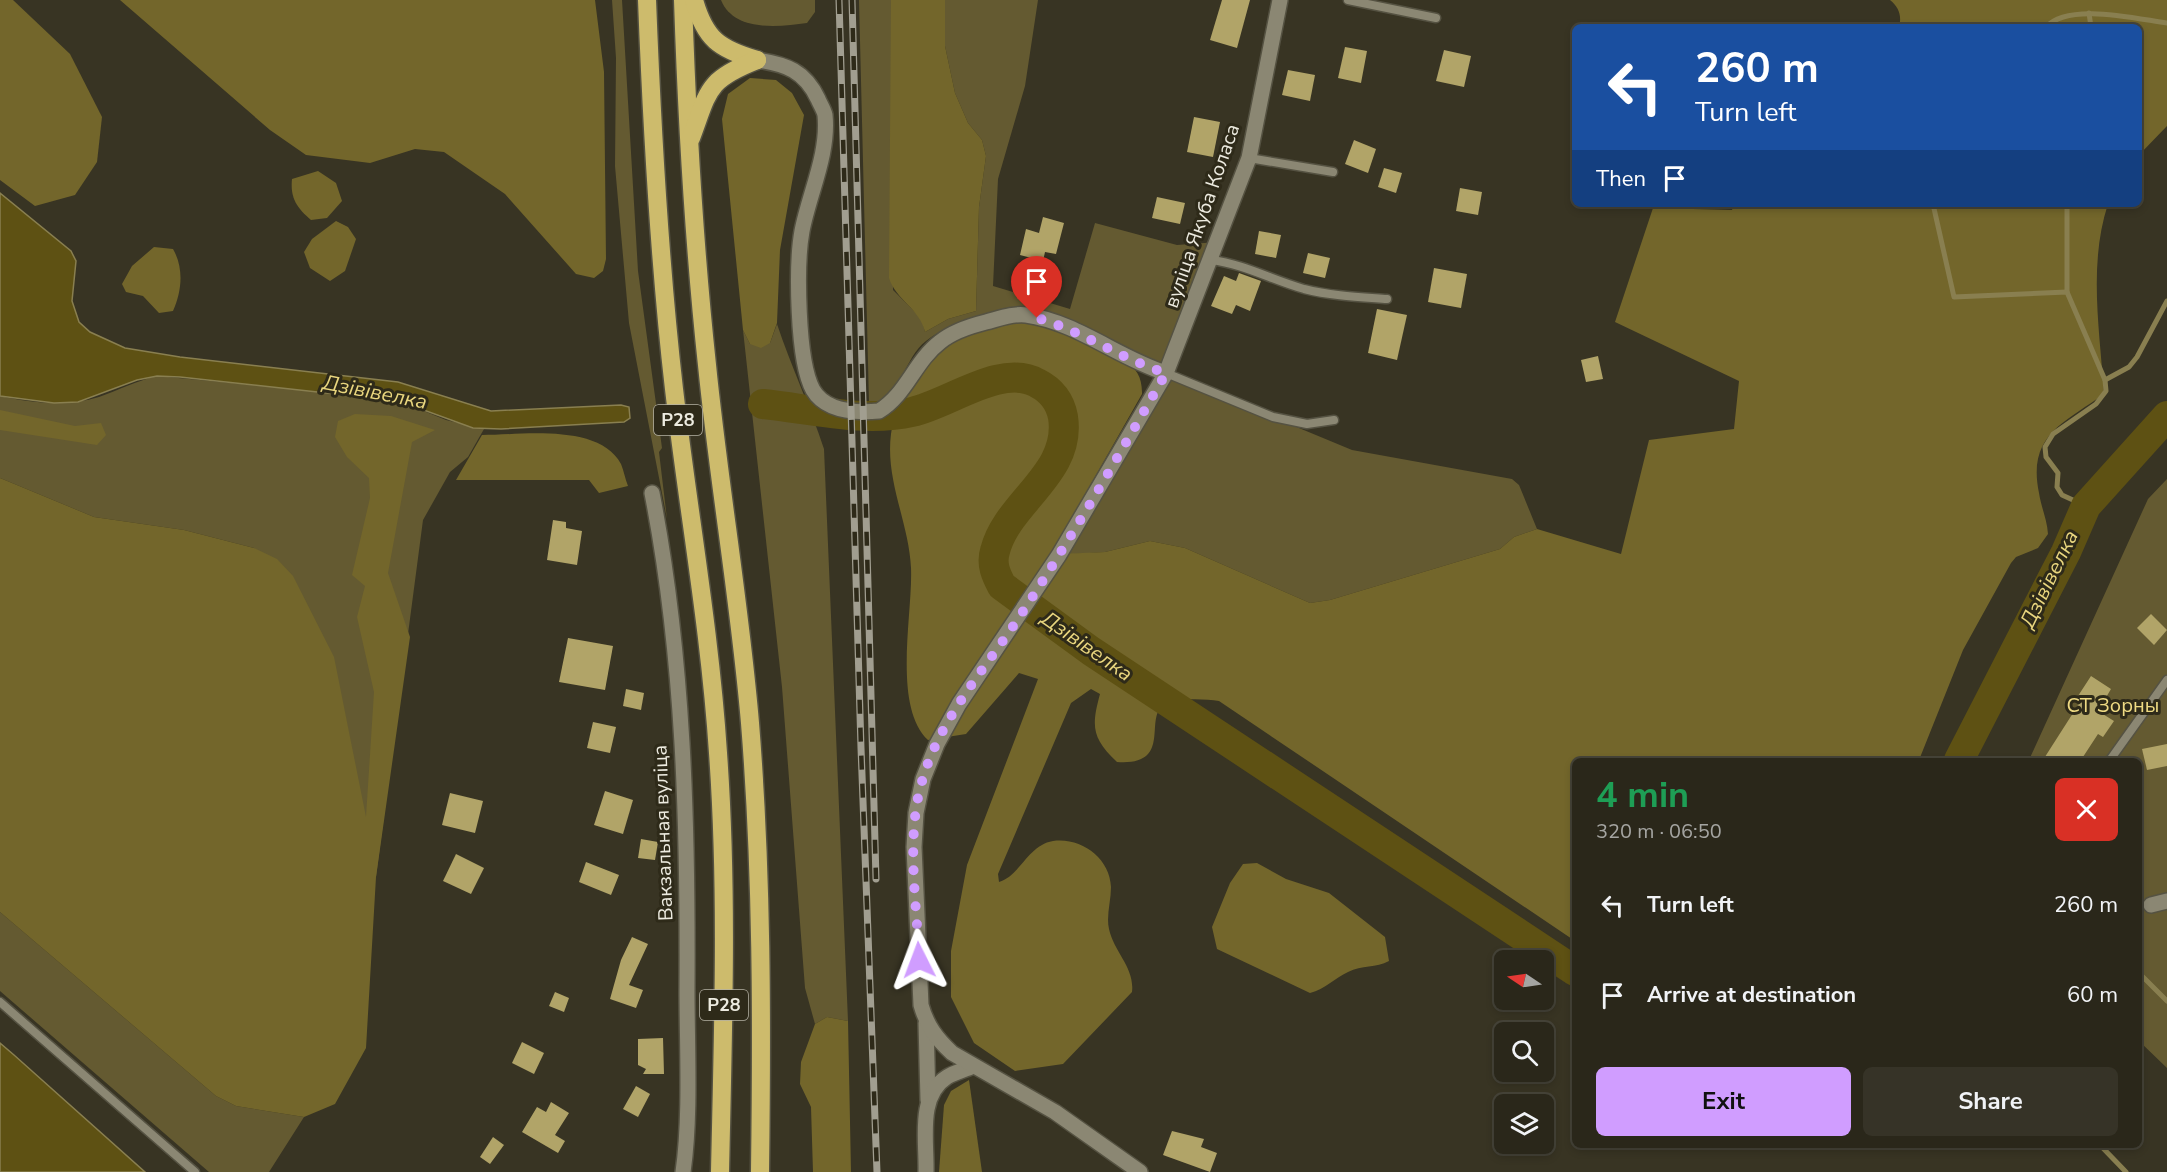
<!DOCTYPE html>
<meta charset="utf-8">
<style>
:root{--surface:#2a271a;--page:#363327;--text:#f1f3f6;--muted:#a5a5a2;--line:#464439;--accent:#d09dff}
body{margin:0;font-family:"Nunito Sans",sans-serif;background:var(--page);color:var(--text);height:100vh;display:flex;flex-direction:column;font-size:22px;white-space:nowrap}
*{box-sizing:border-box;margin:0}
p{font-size:20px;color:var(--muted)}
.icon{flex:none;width:33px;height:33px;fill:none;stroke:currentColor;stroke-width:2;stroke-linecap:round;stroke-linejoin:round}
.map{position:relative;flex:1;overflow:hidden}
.sheet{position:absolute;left:1572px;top:758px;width:570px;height:390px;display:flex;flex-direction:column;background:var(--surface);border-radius:9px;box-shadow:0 3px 9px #0003,0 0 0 2px var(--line)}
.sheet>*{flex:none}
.banner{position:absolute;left:1572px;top:24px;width:570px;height:183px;border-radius:9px;box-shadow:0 3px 9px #0003,0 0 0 2px var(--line);background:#1a4fa0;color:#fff;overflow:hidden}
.needle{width:39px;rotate:283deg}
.controls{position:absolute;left:1494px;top:950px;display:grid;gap:12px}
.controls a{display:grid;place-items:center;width:60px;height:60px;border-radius:9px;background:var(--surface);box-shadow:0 3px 9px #0003,0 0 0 2px var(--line);font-size:30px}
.pin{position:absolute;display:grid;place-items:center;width:51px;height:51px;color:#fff;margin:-62px -26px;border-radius:50% 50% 50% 0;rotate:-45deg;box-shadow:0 0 6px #0007}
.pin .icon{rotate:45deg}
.me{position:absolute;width:66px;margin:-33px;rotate:357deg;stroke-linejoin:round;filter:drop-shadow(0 0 4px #0008)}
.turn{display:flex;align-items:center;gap:21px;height:126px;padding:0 24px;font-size:27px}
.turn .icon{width:78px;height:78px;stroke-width:2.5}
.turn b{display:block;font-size:42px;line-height:51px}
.then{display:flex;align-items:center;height:57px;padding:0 24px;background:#0003;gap:12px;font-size:22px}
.round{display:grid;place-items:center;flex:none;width:63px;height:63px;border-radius:9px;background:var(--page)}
.head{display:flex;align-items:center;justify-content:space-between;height:102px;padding:0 24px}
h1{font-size:36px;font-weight:700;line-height:45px;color:#1e9e55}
.button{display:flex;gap:12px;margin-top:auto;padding:12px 24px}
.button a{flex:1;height:69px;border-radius:9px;background:var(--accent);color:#111;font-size:24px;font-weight:700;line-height:69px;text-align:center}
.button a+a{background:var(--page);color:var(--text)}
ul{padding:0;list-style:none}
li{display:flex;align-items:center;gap:18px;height:90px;padding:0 24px}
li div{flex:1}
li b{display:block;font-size:22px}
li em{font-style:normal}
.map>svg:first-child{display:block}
.green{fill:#645a31}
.forest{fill:#73662b}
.water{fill:#5e5113;stroke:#897f50;stroke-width:1.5}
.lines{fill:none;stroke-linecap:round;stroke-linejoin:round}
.stream{stroke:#897f50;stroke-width:5}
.river{stroke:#5e5113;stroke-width:30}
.building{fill:#b1a468}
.lane-casing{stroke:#555242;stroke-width:11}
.street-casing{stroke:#555242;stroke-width:18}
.highway-casing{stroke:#555242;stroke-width:21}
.lane{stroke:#8b8773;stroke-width:8}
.street{stroke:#8b8773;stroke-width:15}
.highway{stroke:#cdbb6c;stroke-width:18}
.rail-casing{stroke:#a19e90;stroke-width:7}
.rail{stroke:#2e2a19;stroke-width:4.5;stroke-dasharray:14;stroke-linecap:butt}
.route{stroke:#d09dff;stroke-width:10;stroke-dasharray:0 18}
.labels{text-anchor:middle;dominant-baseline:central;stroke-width:6;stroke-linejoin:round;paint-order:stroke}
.shield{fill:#2e2a19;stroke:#b4b1a4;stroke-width:1.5}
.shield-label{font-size:18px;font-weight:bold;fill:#edebe0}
.street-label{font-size:20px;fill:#edebe0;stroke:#2e2a19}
.park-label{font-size:20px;fill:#eeda83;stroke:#2e2a19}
.water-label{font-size:21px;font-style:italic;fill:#e9d67e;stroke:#2e2a19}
</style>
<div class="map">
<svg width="2167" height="1172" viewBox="0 0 2167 1172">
<rect width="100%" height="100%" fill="#383423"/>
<g class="green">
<polygon points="612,0 622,0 638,271 662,448 659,452 667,519 629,323 615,166 616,58"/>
<path d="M721,0H815V12L807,23C778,27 734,32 721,0Z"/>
<path d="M859,0H891L893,290L922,319L925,332L948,319L976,311L979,207L986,156L982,140L968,123L955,93L945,46V0H1038L1025,86L998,179L993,286L1070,309L1095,223L1177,245L1218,242L1161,369L1014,308C984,313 951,322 926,341C904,357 899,404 869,403Z"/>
<path d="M777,324C791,366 810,406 824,449L848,1021L827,1017L815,1024L805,988L782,687L743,330L750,344L770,343Z"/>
<polygon points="1166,373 1352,450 1512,479 1519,485 1537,529 1514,537 1500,549 1330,600 1310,603 1185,548 1150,541 1105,552 1059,555"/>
<path d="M157,376L373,396L399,401L446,420L484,429L468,457L450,472L423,520L376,877L254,548L184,530L94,517L0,478V396C32,403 67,407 99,397C119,390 136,381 157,376Z"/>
<polygon points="2167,479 2167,1068 2139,1041 2139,760 2029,760 2148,499"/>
<polygon points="0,912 216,1096 236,1106 304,1117 269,1172 209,1172 0,991"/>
</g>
<g class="forest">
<polygon points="0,0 13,0 70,54 102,117 97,162 75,195 35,206 0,180"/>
<polygon points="120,0 595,0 604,72 606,259 603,271 594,278 576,274 505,194 444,152 415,149 370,163 306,155 270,130"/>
<path d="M891,0H945V46L955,93L968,123L982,140L986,156L979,207L976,311L948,319L925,332C920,309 896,300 889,278Z"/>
<path d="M1890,0H2167V126L2139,155V27H1899C1902,16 1899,7 1890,0Z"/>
<polygon points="750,78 776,80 792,93 804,115 780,250 777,323 770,343 761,348 750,344 743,330 722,119 728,94"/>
<path d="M318,171L336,183L342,201L327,218L311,220C297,208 290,198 292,179Z"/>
<path d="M1734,204H2108C2088,265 2100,331 2104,394C2064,423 2027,435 2039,493C2041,507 2047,519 2048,534L2038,548L2016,557L2011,563L1963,650L1919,760H1575V941L1219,701C1204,699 1176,697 1163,706C1144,719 1173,766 1117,762C1092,738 1091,727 1100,694L1091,689L1071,703L998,874L999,882C1020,876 1028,845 1053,841C1081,837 1110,858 1111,887C1111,901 1106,916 1109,929C1114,952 1135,968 1132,992L1063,1064L1015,1071L974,1043L951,997V951L967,865L1038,679L1019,673L966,734L928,740C892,706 913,614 911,568C909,523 885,480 891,434C896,400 920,357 949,339C962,331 983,328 997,326C1007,324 1019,320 1029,321C1052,325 1072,334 1092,345C1117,358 1143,361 1142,394L1057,544L1059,554L1105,552L1150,541L1185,548L1310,603L1330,600L1500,549L1514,537L1537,529L1621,554L1649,440L1734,429L1739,381L1615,322L1653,208L1732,210Z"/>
<polygon points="336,221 348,227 356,239 345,271 330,281 310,268 304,252 312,239"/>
<path d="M154,247L173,249C184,268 182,291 173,311L159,313L143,296L126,292L122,284L132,266Z"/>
<polygon points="0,410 75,426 101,423 106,435 97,445 0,430"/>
<polygon points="355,414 391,416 435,430 412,442 388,573 410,637 376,877 366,1048 335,1104 304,1117 236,1106 216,1096 0,912 0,478 94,517 184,530 254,548 277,559 293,576 334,657 366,817 374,692 357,617 365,586 352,575 370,498 369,478 347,457 335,437 338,421"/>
<path d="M482,435C521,435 599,423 621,464C624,471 625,479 628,486L599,493L589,480H456Z"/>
<path d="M1257,863L1286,879L1329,893L1385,937L1389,961C1376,968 1362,965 1348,972C1335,978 1325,989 1310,993L1217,949L1212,927L1230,883L1243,864Z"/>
<polygon points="827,1017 848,1021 851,1172 813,1172 811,1107 800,1084 801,1062 815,1024"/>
<polygon points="969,1080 982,1172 939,1172 944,1105 951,1091"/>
</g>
<g class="water">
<polygon points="0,193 71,251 76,261 72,301 79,322 90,332 125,348 180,357 398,382 491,411 621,405 629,407 630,418 624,422 501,429 473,428 399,401 180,377 157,376 137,380 78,402 54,403 0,396"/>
<polygon points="0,1043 14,1055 145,1172 0,1172"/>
</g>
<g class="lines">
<g class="stream">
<polyline points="2089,13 2091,27"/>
<path d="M2046,27C2068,2 2137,19 2167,23"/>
<polyline points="1933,204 1954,297 2067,292 2105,380"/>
<polyline points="2067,204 2067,292"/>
<polyline points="2086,506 2062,495 2057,487 2058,473 2046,457 2045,447 2053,434 2096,404 2106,391 2105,380 2129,367 2137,357 2167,301"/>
<polyline points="2139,973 2167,1001"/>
<polyline points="2099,1144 2126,1172"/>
</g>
<g class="river">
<path d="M763,404C811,409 865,423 912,412C949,404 1001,363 1037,383C1051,390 1060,401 1063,417C1072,474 1007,502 995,551C991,564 996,575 1002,586L1091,651L1575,971"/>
<polyline points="1959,760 2066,552 2086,506 2167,416"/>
</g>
</g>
<g class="building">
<polygon points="1222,0 1250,0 1237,48 1210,40"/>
<polygon points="1345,47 1367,51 1361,83 1338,78"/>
<polygon points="1444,50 1471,56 1464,87 1436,81"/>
<polygon points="1288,70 1315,75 1310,101 1282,95"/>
<polygon points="1194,117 1220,122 1213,157 1187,152"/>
<polygon points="1354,140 1376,149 1368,173 1345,164"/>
<polygon points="1384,168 1402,173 1396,193 1378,187"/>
<polygon points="1460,188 1482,192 1478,215 1456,211"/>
<polygon points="1157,197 1185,203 1180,224 1152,218"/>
<polygon points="1043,217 1064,223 1056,254 1045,252 1043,261 1020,255 1026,229 1039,233"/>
<polygon points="1259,231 1281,235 1276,258 1255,254"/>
<polygon points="1308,253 1330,258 1325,278 1303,273"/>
<polygon points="1434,268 1467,274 1461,308 1428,302"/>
<polygon points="1239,273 1261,281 1250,311 1236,305 1232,314 1211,306 1224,276 1236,281"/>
<polygon points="1377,309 1407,315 1397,360 1368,353"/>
<polygon points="1598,356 1603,379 1586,382 1581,360"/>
<polygon points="553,520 566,522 566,528 582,531 577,565 547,560"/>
<polygon points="2151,614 2167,630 2154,645 2137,628"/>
<polygon points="568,638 613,646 605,690 559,682"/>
<polygon points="2091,676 2111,689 2098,711 2114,721 2103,737 2098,734 2081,760 2043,760 2082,699 2078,696"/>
<polygon points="626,689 644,693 641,710 623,706"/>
<polygon points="593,722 616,727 610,753 587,748"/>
<polygon points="2167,744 2167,766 2147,770 2142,749"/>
<polygon points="605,791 633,800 623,834 594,825"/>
<polygon points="450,793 483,801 475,833 442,825"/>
<polygon points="641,839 658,842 655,860 638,858"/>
<polygon points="456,854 484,868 471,894 443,881"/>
<polygon points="586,862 619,875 611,895 579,882"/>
<polygon points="632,937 648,944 629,985 643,990 636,1008 610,999 621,960"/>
<polygon points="555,992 569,998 564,1012 549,1006"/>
<polygon points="663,1038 664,1074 643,1074 646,1069 638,1065 638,1039"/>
<polygon points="522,1042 544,1053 534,1074 512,1063"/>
<polygon points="636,1086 650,1094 638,1117 623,1109"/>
<polygon points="551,1102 569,1113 555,1135 565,1141 558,1153 522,1132 537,1107 546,1112"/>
<polygon points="1172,1131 1204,1139 1201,1147 1217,1153 1210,1172 1163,1155"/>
<polygon points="493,1137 504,1145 490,1164 480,1157"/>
</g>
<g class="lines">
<defs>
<g id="lane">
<polyline points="1348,0 1436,18"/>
<polyline points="1249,158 1333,172"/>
<path d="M1211,260C1244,264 1272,280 1304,289C1332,296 1359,297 1387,299"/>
<polyline points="1166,373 1273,417 1307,424 1334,420"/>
<polyline points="2110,760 2167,680"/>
<polyline points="0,1002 195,1172"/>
</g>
<g id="street">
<path d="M757,60C786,64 805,71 818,99C820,104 824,110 825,115C829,154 809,194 802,231C796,264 797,361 813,390C826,412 856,413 879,411C906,395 915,361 940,342C952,332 970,326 986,322C998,319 1014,313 1026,315C1077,322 1118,358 1166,373"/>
<path d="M652,493C684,657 688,825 687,991C687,1047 691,1117 683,1172"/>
<polyline points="2151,905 2167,901"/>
<polyline points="926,1023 928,1100"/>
<path d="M926,1172C927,1141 917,1096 947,1077C955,1072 965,1070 973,1066"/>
<path d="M1140,1172L1055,1112L952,1053C936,1038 927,1026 921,1005L914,847L916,813L923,779L937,744L959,704L1059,555L1166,373L1249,158L1280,0"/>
</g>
<g id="highway">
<path d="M647,0C652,130 659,259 674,389C688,510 710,630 718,753C728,892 723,1032 720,1172"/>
<path d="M683,0C687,122 694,244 707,365C719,485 740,604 750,723C762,872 762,1022 760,1172"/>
<path d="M694,0C705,39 719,49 757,60"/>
<path d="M691,138C709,90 706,80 757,60"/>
</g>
</defs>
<use href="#lane" class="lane-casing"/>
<use href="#street" class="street-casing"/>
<use href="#highway" class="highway-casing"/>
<use href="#lane" class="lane"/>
<use href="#street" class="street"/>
<use href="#highway" class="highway"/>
<defs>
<g id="rail">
<polyline points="839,0 861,748 877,1172"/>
<polyline points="852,0 876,879"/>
</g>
</defs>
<use href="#rail" class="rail-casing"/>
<use href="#rail" class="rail"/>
</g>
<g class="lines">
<path class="route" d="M919,960C917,902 905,835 923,778C941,718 984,670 1018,619C1071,539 1119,455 1166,373C1121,359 1082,331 1037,318"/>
</g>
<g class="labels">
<g class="shield">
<rect x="654" y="405" width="48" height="30" rx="4.5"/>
<rect x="700" y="990" width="48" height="30" rx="4.5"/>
</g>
<g class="shield-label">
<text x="678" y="420">Р28</text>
<text x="724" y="1005">Р28</text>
</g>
<g class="street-label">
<text transform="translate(1202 216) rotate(-71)">вуліца Якуба Коласа</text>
<text transform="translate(663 833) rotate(-92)">Вакзальная вуліца</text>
</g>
<g class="park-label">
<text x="2113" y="705">СТ Зорны</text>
</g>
<g class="water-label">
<text transform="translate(375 392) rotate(11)">Дзівівелка</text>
<text transform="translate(2049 579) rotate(-64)">Дзівівелка</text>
<text transform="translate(1087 646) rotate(35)">Дзівівелка</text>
</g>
</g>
</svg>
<div class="controls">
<a><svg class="needle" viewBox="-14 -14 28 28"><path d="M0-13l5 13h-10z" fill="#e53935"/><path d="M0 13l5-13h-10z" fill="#a5a5a2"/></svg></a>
<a><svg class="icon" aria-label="search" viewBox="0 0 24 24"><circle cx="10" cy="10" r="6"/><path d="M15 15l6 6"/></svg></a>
<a><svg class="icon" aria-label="layers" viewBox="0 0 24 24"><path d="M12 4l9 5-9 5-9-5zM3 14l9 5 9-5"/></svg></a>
</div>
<div class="pin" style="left:1037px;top:318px;background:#d93025"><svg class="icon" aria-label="arrive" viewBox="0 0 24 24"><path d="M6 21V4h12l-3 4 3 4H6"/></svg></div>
<svg class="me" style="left:919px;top:960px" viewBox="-20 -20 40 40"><path d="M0-17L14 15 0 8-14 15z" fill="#d09dff" stroke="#fff" stroke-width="4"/></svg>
<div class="banner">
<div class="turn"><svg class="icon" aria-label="left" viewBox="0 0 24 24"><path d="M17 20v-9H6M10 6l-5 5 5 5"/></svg><div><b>260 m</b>Turn left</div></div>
<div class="then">Then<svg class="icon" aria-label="arrive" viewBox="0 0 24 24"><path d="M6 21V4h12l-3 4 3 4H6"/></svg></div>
</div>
<section class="sheet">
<div class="head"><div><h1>4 min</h1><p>320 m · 06:50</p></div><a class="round" style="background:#d93025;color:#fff"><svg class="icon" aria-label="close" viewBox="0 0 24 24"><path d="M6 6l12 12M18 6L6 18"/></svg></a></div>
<ul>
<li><svg class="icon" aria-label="left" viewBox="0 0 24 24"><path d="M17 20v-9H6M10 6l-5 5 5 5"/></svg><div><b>Turn left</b></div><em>260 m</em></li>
<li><svg class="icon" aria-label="arrive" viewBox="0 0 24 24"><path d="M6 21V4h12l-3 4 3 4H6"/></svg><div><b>Arrive at destination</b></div><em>60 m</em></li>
</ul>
<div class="button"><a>Exit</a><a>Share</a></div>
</section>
</div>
